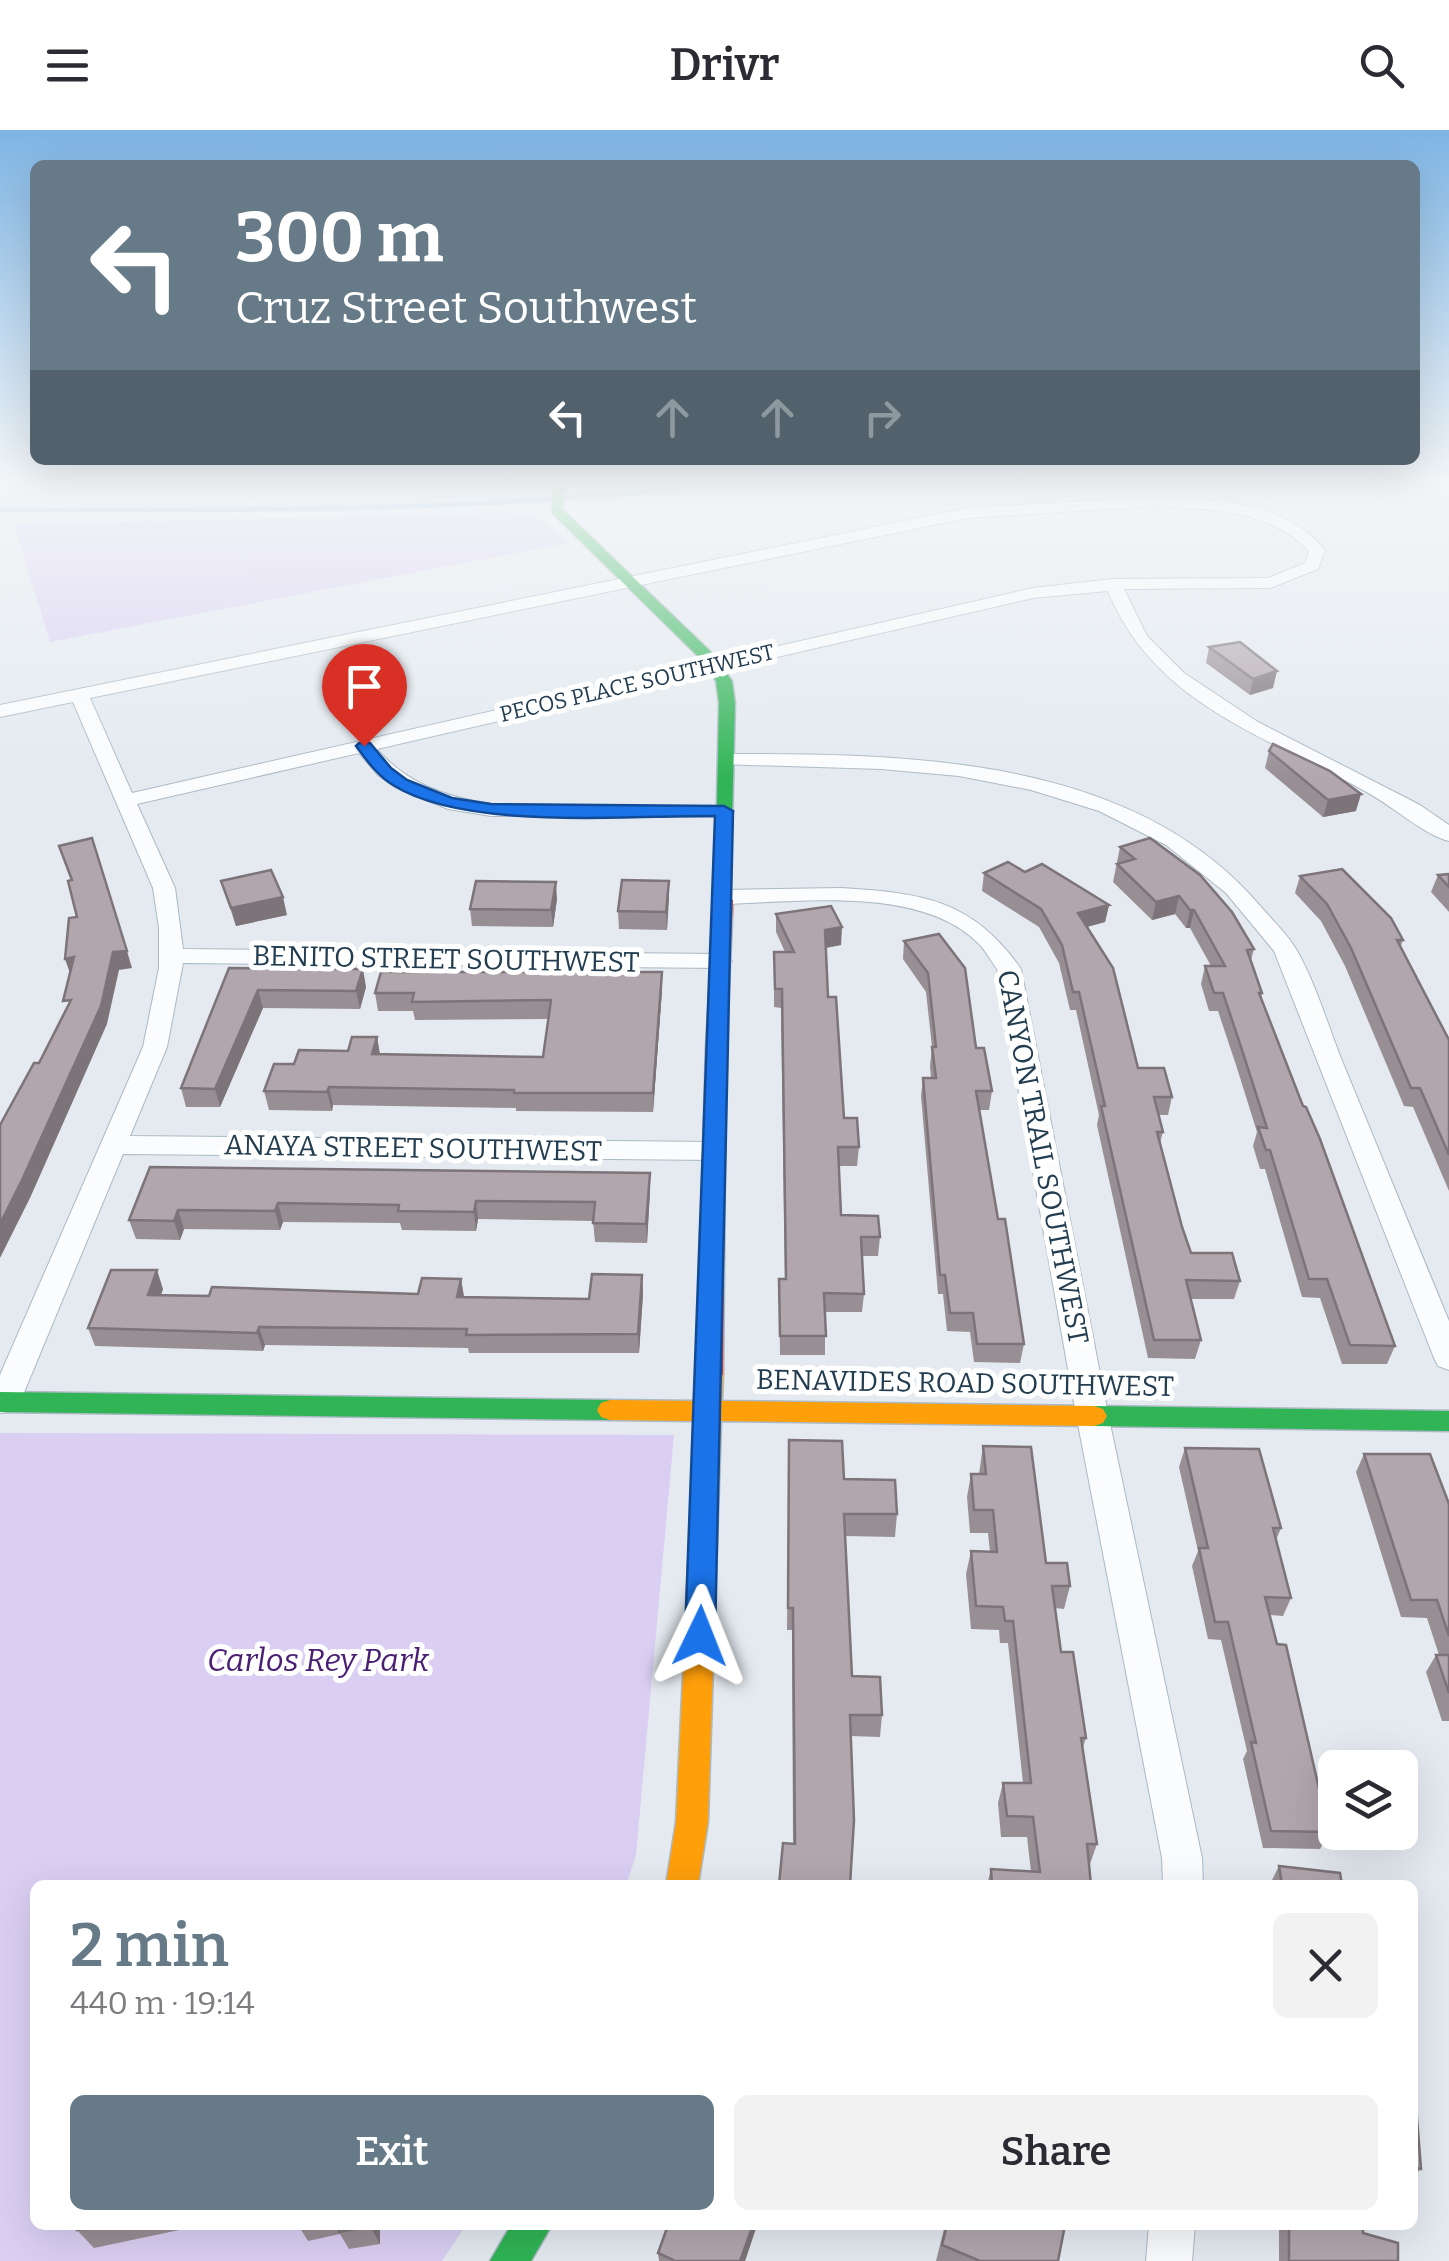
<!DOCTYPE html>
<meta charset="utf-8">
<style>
:root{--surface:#fff;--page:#f2f2f3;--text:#2b2b33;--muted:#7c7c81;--accent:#677a88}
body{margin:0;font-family:Bitter,serif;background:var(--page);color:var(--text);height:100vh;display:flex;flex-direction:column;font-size:38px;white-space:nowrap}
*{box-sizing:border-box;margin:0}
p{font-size:32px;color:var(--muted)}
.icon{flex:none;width:55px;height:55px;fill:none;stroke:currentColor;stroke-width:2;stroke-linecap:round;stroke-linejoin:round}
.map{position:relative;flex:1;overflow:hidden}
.side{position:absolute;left:30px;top:1750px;width:1388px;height:350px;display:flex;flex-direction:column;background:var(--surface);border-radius:15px;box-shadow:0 10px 40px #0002}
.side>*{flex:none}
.hud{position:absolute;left:30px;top:30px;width:1390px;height:305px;border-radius:15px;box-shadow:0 10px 40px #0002;background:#677a88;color:#fff;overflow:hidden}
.controls{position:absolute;left:1318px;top:1620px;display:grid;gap:20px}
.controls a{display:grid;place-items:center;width:100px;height:100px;border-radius:15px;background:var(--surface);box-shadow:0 10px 40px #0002;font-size:50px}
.pin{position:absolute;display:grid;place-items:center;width:85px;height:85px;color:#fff;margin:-102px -42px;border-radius:50% 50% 50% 0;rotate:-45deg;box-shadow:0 0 10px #0007}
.pin .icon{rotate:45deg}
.me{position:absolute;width:110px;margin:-55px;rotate:2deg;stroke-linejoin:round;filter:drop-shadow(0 0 8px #0008)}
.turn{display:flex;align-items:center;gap:35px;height:210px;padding:0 40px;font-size:45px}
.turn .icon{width:130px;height:130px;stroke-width:2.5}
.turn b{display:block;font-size:70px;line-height:85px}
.lanes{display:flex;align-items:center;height:95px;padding:0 40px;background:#0003;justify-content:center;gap:50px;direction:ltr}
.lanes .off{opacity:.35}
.round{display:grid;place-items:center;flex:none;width:105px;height:105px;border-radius:15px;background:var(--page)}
.headline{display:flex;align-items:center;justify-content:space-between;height:170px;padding:0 40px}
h1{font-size:60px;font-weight:600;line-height:75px;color:var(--accent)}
.primary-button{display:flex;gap:20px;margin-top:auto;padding:20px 40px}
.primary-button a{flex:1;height:115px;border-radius:15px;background:var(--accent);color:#fff;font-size:40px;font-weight:600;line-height:115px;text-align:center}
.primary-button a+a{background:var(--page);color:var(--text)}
header{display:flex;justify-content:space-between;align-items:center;height:130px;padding:0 40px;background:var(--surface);font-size:45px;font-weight:600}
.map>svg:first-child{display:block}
.green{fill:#dacff3}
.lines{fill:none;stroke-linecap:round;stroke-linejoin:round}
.stream{stroke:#81b6de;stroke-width:5}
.street-casing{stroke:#abbac5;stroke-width:2}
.fast-casing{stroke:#abbac5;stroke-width:3}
.slow-casing{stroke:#abbac5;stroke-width:3}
.jam-casing{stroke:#abbac5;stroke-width:3}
.street{fill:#fbfcfd;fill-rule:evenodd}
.fast{fill:#30b455;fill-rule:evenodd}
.slow{fill:#ff9f0a;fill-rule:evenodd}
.jam{fill:#e5322d;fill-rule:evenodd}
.wall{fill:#988f95}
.shaded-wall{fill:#7c7479}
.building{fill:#b1a6ad;stroke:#7c7479;stroke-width:2.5}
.route{fill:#1a73e8;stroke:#114b97;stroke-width:2.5}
.labels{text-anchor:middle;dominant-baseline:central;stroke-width:10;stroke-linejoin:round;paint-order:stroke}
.far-street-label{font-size:22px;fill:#233d50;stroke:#fff}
.street-label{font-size:28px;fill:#233d50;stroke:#fff}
.near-park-label{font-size:32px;font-style:italic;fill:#491e73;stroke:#fff}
</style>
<header><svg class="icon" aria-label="menu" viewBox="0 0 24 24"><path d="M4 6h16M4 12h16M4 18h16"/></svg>Drivr<svg class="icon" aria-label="search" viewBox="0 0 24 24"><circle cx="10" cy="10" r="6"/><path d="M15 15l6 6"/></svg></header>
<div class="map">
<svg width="1449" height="2131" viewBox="0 0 1449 2131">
<rect width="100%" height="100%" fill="#e4eaf0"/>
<g class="green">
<polygon points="532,382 568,413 50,512 14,394"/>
<polygon points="0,1303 674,1305 636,1725 626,1755 35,1755 35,2095 466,2095 442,2131 0,2131"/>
</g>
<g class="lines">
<path class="stream" d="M0,380C244,380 487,383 730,352"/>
<defs>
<g id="street">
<path d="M1156,367C1216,371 1285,370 1325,420L1318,439L1270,458L1124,459L1147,506L1184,543L1258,592L1420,675L1449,695V711C1426,706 1392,676 1370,664C1270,607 1155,576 1108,461L1033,468L377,619C407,654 446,667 491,674L731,677L734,681L731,685L724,687L491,686L448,679L395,657L378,645L359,623L137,674L175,758L183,819L720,824L732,831L720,838L183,833L167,917L130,1006L713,1012L722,1015L726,1021L722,1027L713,1030L123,1024L20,1272L15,1281L0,1283V1245L143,917L159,838V798L153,758L73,572L0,587V575L968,378ZM1156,376C1211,380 1269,379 1309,421L1305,433L1268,448L1113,449L1033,458L132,663L90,568L968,388Z"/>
<path d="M726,624C909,624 1134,625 1262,778C1273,791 1287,804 1296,819C1317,855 1329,900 1345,938C1380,1022 1414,1107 1449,1191V1240L1438,1236L1434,1228L1274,821L1226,763L1166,715L1099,681L1031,660L959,646L881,639L719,634V626Z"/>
<path d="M841,758C922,763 972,769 1021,839L1108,1284L1202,1728L1203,1755H1163L1162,1728L1076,1284L997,839C991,831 986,821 979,814C922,755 799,772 724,774L713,767L724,760Z"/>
<polygon points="1149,2095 1195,2095 1192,2131 1146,2131"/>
</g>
<g id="fast">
<polygon points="553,352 565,352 562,379 713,524 732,551 735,573 730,774 724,775 715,770 719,573 716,551 702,530 552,383"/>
<polygon points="0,1262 610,1270 619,1273 623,1280 619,1287 610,1290 0,1282"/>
<polygon points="1094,1276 1449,1281 1449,1301 1094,1296 1085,1293 1081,1286 1085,1279"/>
<polygon points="511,2095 552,2095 531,2131 490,2131"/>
</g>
<polygon id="slow" points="710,1234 719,1237 723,1244 722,1271 1094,1276 1103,1279 1107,1286 1103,1293 1094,1296 721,1291 708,1692 698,1755 666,1755 676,1692 695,1291 610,1290 601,1287 597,1280 601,1273 610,1270 696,1271 701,1237"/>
<polygon id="jam" points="724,765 733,770 726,916 723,1244 719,1251 710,1254 701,1251 697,1244 706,916 715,770"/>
</defs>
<use href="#street" class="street-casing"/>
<use href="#fast" class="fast-casing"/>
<use href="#slow" class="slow-casing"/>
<use href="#jam" class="jam-casing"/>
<use href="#street" class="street"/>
<use href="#fast" class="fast"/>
<use href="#slow" class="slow"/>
<use href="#jam" class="jam"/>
</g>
<g class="wall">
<polygon points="1209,517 1273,558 1250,565 1206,533"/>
<polygon points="1269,621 1356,681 1323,687 1265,638"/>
<polygon points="1120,717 1254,819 1251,830 1262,863 1261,869 1395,1216 1387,1234 1342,1234 1320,1168 1302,1167 1265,1039 1260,1039 1253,1016 1257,1002 1237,938 1218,881 1209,881 1201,854 1205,836 1211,836 1190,798 1186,798 1175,784 1152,790 1113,752"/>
<polygon points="1025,742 1109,775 1105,792 1087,797 1138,938 1172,967 1168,985 1158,985 1163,1002 1160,1013 1182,1097 1191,1123 1240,1151 1234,1169 1191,1169 1201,1210 1195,1229 1148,1228 1097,995 1099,985 1076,880 1070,880 1059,833 1039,797 982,761 984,743"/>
<polygon points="1449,744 1449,782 1431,762 1438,745"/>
<polygon points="1300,746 1403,810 1400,818 1449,910 1449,1061 1413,977 1404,976 1345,836 1321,791 1295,763"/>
<polygon points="221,751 287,785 236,796"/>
<polygon points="669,751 667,800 619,799 618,781"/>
<polygon points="557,769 553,797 472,796 470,779"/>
<polygon points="776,784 841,815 826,818 828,867 844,988 859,1017 857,1036 839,1036 841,1085 880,1107 878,1126 862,1126 864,1164 862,1182 825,1182 825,1225 780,1225 779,1149 785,1149 781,878 774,877 774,840 785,822 776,802"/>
<polygon points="939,804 992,961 989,980 979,980 998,1089 1024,1214 1020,1233 974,1232 970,1202 947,1201 943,1164 938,1164 921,966 923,948 931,948 930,936 932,917 926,862 903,829 904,811"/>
<polygon points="229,838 366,857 360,879 263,878 220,977 186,977 181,958"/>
<polygon points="662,842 662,860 653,982 516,981 516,978 333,975 332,981 269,980 264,961 294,934 348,921 377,907 380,924 543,927 548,889 415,890 413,881 378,881 375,863"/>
<polygon points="150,1037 650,1043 650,1061 647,1113 595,1112 593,1091 478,1089 476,1101 402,1100 400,1093 283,1092 280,1100 184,1099 180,1110 136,1109 129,1090"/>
<polygon points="642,1145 643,1164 639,1223 469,1223 468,1218 265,1215 263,1221 95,1216 88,1198 163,1159 161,1165 418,1164 461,1149 464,1167 589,1169"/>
<polygon points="789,1310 897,1384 895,1407 845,1406 852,1546 882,1585 880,1607 850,1606 854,1690 793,1714 792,1500 787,1500"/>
<polygon points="983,1316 1046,1433 1070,1456 1064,1479 1055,1478 1061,1522 1086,1608 1083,1617 1097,1714 1090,1734 1089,1734 1091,1755 987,1755 991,1739 1031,1742 1027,1707 1001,1707 998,1673 1003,1653 1023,1653 1008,1513 1000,1513 999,1500 971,1499 966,1444 971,1421 990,1422 988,1403 970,1403 967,1367 971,1344 979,1344"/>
<polygon points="1185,1318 1281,1398 1276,1410 1291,1468 1283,1486 1270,1485 1329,1702 1320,1719 1263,1718 1243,1629 1247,1621 1221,1510 1208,1509 1192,1436 1198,1421 1179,1337"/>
<polygon points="1364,1324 1449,1374 1449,1591 1442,1591 1426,1542 1436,1525 1439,1525 1427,1488 1401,1487 1356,1342"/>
<polygon points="1279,1736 1342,1755 1271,1755 1271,1752"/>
<polygon points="1412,1948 1421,2039 1412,2048"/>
<polygon points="77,2095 203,2095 94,2118 77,2100"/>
<polygon points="298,2095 380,2095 380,2114 349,2119 340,2104 308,2111"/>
<polygon points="757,2095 745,2131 659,2131 658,2123"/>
<polygon points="945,2095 1065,2095 1058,2131 936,2131"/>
<polygon points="1279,2095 1363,2095 1363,2103 1398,2131 1279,2131"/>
</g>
<g class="shaded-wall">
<polygon points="1277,541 1273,558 1250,565 1253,549"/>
<polygon points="1361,664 1356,681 1323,687 1328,670"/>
<polygon points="669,751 669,769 667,800 666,782"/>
<polygon points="556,752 557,769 553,797 551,780"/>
<polygon points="1179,766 1175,784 1152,790 1156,772"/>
<polygon points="283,767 287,785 236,796 231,778"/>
<polygon points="1109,775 1105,792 1075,800 1078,783"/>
<polygon points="1190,780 1194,780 1190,798 1186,798"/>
<polygon points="842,797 841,815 824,818 825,800"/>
<polygon points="127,821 132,838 119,840 107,894 30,1068 0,1128 0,1094 113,822"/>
<polygon points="74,827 71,846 65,829"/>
<polygon points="363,839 366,857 360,879 356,861"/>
<polygon points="662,842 662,860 653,982 653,963"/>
<polygon points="258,860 263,878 220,977 215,959"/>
<polygon points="377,907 380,926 372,924"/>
<polygon points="329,957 333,975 332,981 327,962"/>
<polygon points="650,1043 650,1061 647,1113 646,1094"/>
<polygon points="476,1071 478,1089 476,1101 474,1082"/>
<polygon points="278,1073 283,1092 280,1100 275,1081"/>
<polygon points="178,1080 184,1099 180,1110 174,1091"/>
<polygon points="157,1140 163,1159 154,1183 148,1165"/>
<polygon points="642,1145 643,1164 639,1223 638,1204"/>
<polygon points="461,1149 464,1167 457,1167"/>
<polygon points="259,1197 265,1215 263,1221 257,1203"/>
<polygon points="370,2095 380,2095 380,2114 370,2096"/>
<polygon points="753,2095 757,2095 745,2131 740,2131"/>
</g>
<g class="building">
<polygon points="1240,512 1277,541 1253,549 1209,517"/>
<polygon points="1273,614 1330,641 1361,664 1328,670 1269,621"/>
<polygon points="92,708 127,821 113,822 101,876 22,1050 0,1094 0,995 34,933 39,933 71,870 63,871 74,827 65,829 69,788 77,787 68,751 72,750 59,716"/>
<polygon points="1150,708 1200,745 1232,782 1254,819 1247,820 1262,863 1259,863 1303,976 1306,977 1320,1009 1395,1216 1350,1215 1327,1149 1309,1149 1270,1020 1266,1020 1258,997 1267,998 1242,920 1223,863 1214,863 1205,836 1225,836 1194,780 1190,780 1179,766 1156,772 1117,734 1135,729 1120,717"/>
<polygon points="1008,732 1025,742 1042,734 1109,775 1078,783 1113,838 1138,938 1164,938 1172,967 1154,967 1163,1002 1157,1002 1182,1097 1191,1123 1232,1123 1240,1151 1186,1150 1201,1210 1154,1210 1101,976 1105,976 1079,862 1073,862 1062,815 1041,779 984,743"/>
<polygon points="1342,739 1391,788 1403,810 1397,810 1449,910 1449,1025 1420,958 1411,958 1351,818 1327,774 1300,746"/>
<polygon points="271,740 283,767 231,778 221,751"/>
<polygon points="1449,744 1449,757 1438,745"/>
<polygon points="622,750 669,751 666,782 618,781"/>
<polygon points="476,751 556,752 551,780 470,779"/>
<polygon points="831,776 842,797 825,800 828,867 836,867 844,988 857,988 859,1017 838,1017 841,1085 878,1086 880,1107 861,1107 864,1164 824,1163 826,1206 780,1206 779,1149 786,1149 782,859 775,859 774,822 794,822 776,784"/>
<polygon points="939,804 965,838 976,918 984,918 992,961 976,961 998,1089 1005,1089 1024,1214 977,1214 973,1183 950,1183 945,1145 940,1145 923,948 936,948 932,917 936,917 928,843 904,811"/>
<polygon points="229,838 363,839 356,861 258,860 215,959 181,958"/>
<polygon points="381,842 662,842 653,963 514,963 514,960 329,957 327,962 264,961 274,934 294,934 299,920 348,921 352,907 377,907 372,924 543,927 551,870 412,872 414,863 375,863"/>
<polygon points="150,1037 650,1043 646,1094 593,1093 595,1072 476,1071 474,1082 398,1081 399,1075 278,1073 275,1081 178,1080 174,1091 129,1090"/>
<polygon points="111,1140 157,1140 148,1165 209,1166 212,1157 418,1164 422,1148 461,1149 457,1167 589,1169 592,1144 642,1145 638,1204 466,1205 467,1199 259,1197 257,1203 88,1198"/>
<polygon points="789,1310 842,1311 844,1349 895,1350 897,1384 844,1384 852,1546 880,1547 882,1585 850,1585 854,1690 850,1755 779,1755 783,1713 795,1714 793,1478 788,1478"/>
<polygon points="983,1316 1031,1317 1046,1433 1067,1433 1070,1456 1052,1456 1061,1522 1073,1522 1086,1608 1081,1608 1097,1714 1087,1714 1091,1755 992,1755 991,1739 1040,1742 1033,1687 1007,1686 1003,1653 1031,1653 1013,1491 1005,1491 1003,1477 976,1476 971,1421 997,1422 993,1380 974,1380 971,1344 986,1344"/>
<polygon points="1185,1318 1259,1319 1281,1398 1273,1398 1291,1468 1265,1467 1277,1514 1286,1515 1329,1702 1271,1701 1251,1612 1256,1613 1228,1492 1215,1492 1199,1418 1208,1418"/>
<polygon points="1364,1324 1430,1324 1449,1374 1449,1506 1437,1470 1411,1470"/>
<polygon points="1436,1525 1449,1525 1449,1563"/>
<polygon points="1279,1736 1340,1743 1342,1755 1282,1755"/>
<polygon points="1412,1948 1414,1949 1421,2039 1412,2037"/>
<polygon points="77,2095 102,2095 77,2100"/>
<polygon points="339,2095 370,2095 370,2096 339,2102"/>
<polygon points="668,2095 753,2095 740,2131 675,2131 658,2123"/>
<polygon points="947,2095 1065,2095 1058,2131 980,2131 942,2115"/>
<polygon points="1289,2095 1363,2095 1363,2103 1398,2113 1398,2131 1289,2131"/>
</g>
<linearGradient id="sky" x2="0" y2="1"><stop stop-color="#7fb5e4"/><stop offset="0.54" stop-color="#f3f6f8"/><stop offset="1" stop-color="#f3f6f8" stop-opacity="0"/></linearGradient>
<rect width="1449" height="650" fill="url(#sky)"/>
<path class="route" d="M359,613H370L391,638L407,650L452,668L491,674L724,676L733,681L715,1506L710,1516L700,1519L690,1516L685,1506L715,686C628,685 466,701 393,655C378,646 367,631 356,616Z"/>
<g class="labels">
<g class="far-street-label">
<text transform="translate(637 553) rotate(-13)">PECOS PLACE SOUTHWEST</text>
</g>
<g class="street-label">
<text transform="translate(446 829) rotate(1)">BENITO STREET SOUTHWEST</text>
<text transform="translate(413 1018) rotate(1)">ANAYA STREET SOUTHWEST</text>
<text transform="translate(1043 1027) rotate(79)">CANYON TRAIL SOUTHWEST</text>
<text transform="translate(965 1253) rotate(1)">BENAVIDES ROAD SOUTHWEST</text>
</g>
<g class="near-park-label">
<text x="318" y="1530">Carlos Rey Park</text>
</g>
</g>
</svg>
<div class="controls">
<a><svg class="icon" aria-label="layers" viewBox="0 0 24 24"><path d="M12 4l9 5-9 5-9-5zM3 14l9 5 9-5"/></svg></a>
</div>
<div class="pin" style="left:364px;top:616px;background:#d93025"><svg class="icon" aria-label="arrive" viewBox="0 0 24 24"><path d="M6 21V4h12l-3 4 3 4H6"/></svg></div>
<svg class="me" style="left:700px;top:1506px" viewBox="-20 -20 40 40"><path d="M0-17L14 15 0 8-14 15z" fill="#1a73e8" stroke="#fff" stroke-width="4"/></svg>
<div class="hud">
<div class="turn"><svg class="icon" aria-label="left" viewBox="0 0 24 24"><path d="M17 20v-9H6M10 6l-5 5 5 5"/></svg><div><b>300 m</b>Cruz Street Southwest</div></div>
<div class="lanes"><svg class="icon" aria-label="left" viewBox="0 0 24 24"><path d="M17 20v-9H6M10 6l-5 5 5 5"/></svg><svg class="icon off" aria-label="ahead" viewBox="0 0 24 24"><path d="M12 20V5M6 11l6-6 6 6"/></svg><svg class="icon off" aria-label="ahead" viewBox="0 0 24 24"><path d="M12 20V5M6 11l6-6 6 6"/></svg><svg class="icon off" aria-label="right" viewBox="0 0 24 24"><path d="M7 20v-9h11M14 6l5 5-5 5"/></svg></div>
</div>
<section class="side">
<div class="headline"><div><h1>2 min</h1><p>440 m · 19:14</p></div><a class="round"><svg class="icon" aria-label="close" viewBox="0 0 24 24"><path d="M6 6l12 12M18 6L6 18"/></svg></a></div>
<div class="primary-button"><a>Exit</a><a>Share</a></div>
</section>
</div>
